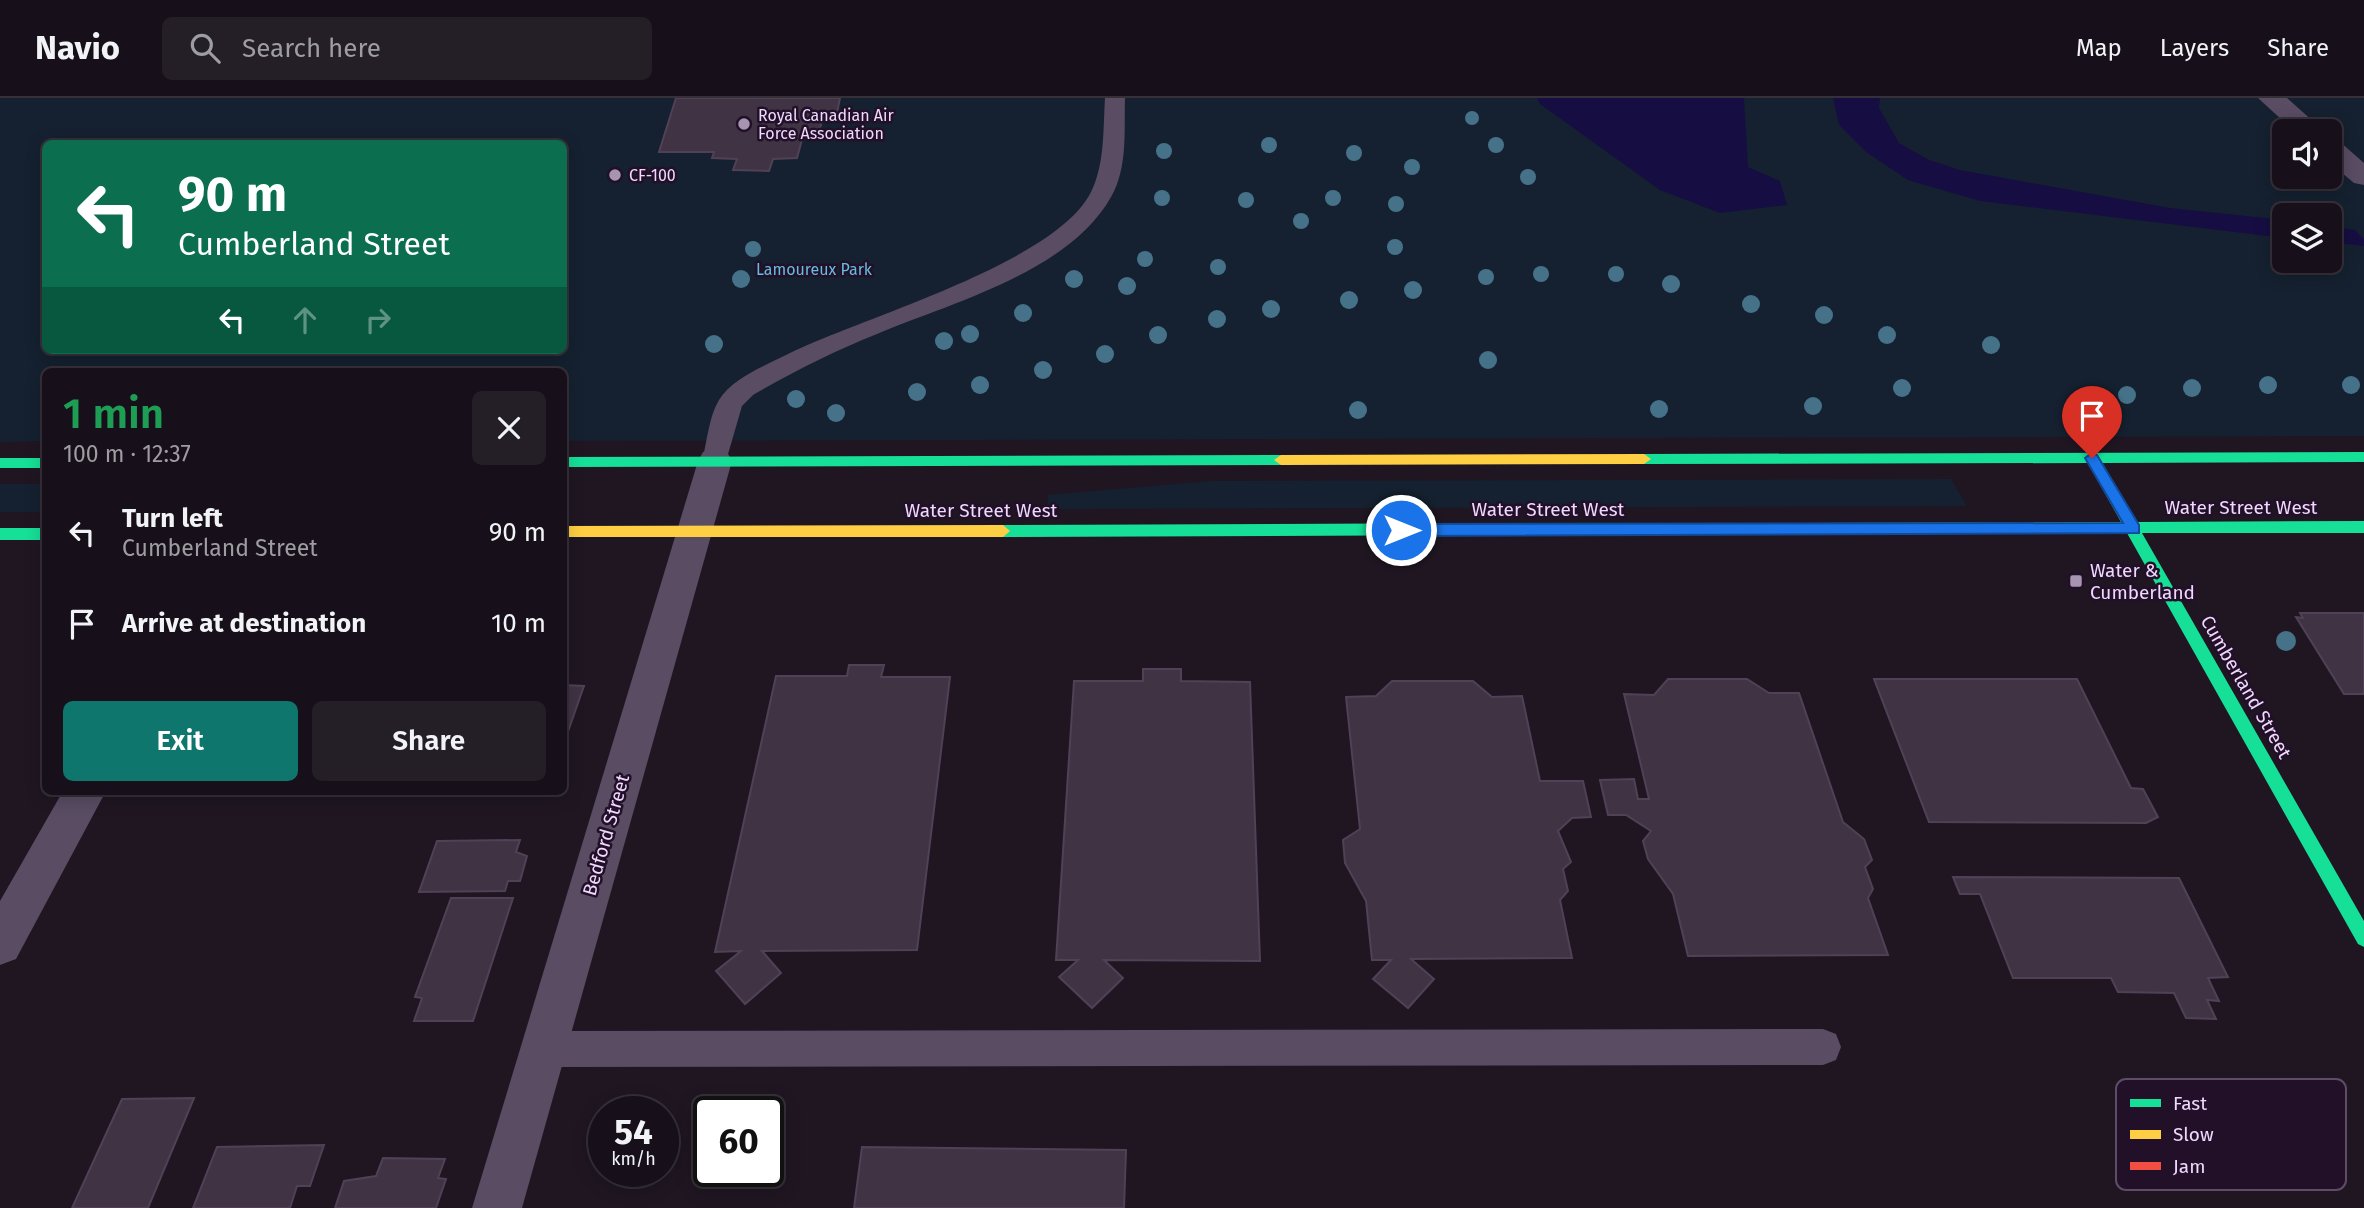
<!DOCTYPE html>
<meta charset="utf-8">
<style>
:root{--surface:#17101a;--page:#241e27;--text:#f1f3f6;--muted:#9e9da2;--line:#363039;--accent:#0f766e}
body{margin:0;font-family:"Fira Sans",sans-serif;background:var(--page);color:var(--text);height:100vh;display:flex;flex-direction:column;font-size:26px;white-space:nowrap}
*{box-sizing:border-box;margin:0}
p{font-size:23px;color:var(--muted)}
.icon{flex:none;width:38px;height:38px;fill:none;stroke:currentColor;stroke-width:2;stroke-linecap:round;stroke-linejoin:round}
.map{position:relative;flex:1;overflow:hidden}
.panel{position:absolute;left:42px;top:270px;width:525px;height:427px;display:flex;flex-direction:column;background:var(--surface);border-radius:10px;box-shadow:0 4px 18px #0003,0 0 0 2px var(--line)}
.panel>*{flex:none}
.hud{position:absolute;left:42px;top:42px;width:525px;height:214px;border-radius:10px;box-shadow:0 4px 18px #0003,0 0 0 2px var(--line);background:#0b6e4f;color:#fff;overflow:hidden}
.controls{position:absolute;left:2272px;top:21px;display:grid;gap:14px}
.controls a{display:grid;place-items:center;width:70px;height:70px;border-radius:10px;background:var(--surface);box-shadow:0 4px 18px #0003,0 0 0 2px var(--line);font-size:35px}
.speed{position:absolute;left:588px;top:998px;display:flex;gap:14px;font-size:35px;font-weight:700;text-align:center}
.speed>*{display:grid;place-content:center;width:91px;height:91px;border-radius:50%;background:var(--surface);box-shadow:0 4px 18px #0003,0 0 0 2px var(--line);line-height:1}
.speed small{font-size:18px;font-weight:400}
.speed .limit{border:4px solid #111;border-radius:10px;background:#fff;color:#111}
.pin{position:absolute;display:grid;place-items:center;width:60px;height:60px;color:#fff;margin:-72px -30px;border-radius:50% 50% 50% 0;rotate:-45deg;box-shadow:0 0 7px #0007}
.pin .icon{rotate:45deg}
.me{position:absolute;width:77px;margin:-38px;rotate:90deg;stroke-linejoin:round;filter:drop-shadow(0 0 5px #0008)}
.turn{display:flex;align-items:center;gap:24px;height:147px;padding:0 21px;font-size:32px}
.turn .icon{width:91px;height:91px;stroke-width:2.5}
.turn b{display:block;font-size:49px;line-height:60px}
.lanes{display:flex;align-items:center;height:66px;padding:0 21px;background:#0003;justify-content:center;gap:35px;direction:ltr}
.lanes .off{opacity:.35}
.round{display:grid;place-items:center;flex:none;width:74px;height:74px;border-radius:10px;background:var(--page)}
.headline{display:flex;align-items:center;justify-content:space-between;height:119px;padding:0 21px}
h1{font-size:42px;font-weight:600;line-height:52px;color:#1e9e55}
.primary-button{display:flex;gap:14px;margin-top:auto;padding:14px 21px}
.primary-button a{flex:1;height:80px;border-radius:10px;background:var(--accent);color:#fff;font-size:28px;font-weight:600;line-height:80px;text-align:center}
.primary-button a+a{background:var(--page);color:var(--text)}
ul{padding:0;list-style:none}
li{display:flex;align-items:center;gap:21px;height:91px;padding:0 21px}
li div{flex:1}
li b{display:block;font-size:26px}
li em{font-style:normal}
header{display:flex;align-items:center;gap:42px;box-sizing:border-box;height:98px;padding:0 35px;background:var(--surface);border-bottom:2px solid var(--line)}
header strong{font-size:33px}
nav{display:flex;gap:38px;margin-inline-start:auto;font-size:24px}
.search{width:490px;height:63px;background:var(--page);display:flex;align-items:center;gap:18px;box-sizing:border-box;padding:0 24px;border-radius:10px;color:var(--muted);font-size:26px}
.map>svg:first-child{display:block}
.green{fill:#152130;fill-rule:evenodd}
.water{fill:#160d42}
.building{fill:#403444;stroke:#504156;stroke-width:2}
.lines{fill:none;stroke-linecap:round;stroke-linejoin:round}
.lane{fill:#594c63;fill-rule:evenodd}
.street{fill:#594c63;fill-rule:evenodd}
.fast{fill:#16e098;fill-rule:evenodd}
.slow{fill:#ffcf43;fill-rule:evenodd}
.jam{fill:#f24e42;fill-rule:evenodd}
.tree{fill:#467289}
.route{fill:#1a73e8;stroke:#114b97;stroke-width:2}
.poi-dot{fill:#a794b1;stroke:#211028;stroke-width:2.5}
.labels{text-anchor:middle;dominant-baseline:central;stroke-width:5;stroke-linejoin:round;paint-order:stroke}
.far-poi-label{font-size:16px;fill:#f0d8fe;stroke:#211028;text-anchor:start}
.far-park-label{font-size:16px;fill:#65bdde;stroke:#211028}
.street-label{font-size:19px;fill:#f0d8fe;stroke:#211028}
.poi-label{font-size:19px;fill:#f0d8fe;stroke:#211028;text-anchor:start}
.key{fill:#211028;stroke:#5f4c68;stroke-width:2}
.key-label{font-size:19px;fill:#f0d8fe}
</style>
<header>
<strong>Navio</strong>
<div class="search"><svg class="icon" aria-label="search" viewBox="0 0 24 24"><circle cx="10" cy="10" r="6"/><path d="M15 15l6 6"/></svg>Search here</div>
<nav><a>Map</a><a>Layers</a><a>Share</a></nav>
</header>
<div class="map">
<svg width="2364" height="1110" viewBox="0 0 2364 1110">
<rect width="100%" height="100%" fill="#1f1622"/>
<g class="green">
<path d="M0,0H2364V338L564,343V273H46L45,343L0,344ZM2284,33H2329V79H2284ZM46,46H564V252H46ZM2284,117H2329V163H2284Z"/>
<polygon points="1951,381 1967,408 1047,411 1048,397 1211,383"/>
<rect x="0" y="386" width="45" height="28"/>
</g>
<g class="water">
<polygon points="1537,0 1744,0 1748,69 1780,83 1787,107 1720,115 1660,92 1540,6"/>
<polygon points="1833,0 1880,0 1879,10 1899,45 1929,62 1960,72 2170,110 2284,122 2284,140 1980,103 1908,82 1866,54 1839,27"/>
<polygon points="2329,128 2355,132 2364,141 2364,148 2329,144"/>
</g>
<g class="building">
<polygon points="676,0 840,0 837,15 824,15 818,38 803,38 797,60 773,61 769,73 733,72 737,61 712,60 714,54 659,54"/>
<polygon points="2300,515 2364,515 2364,596 2344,596 2296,519 2303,520"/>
<polygon points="849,567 884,567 881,579 950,579 917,852 762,853 781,875 745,906 716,873 741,853 715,854 776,578 847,578"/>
<polygon points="1143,571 1181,571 1181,583 1250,584 1260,863 1104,862 1123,880 1092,910 1059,879 1078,862 1056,862 1074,583 1143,583"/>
<polygon points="1668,581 1747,581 1769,595 1799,595 1843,724 1864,741 1872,762 1865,769 1873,791 1868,800 1888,857 1688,858 1673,796 1648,761 1643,743 1651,733 1626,717 1608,717 1600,682 1634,681 1638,701 1649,701 1624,596 1654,597"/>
<polygon points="1874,581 2077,581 2131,690 2143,691 2158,719 2146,725 1929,724"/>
<polygon points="1392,583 1473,583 1492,599 1522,598 1540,683 1583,683 1591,719 1572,720 1558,733 1571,764 1563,771 1568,793 1560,802 1572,860 1411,861 1434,881 1408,910 1373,881 1391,862 1372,862 1366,803 1345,765 1343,742 1360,731 1346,599 1376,598"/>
<polygon points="564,587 584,588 564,645"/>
<polygon points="520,742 516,754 527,758 520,783 508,783 505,793 419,794 437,743"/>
<polygon points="1953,779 2179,780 2228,879 2208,880 2219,903 2207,902 2216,921 2186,920 2174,895 2118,894 2111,880 2013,880 1980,796 1960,796"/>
<polygon points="451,800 513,800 473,923 414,923 422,900 415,899"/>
<polygon points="194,1000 148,1110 72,1110 122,1001"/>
<polygon points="324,1047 310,1088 297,1088 290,1110 193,1110 217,1049"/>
<polygon points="862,1049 1126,1052 1124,1110 854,1110"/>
<polygon points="383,1060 445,1061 438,1080 446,1081 436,1110 335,1110 344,1083 376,1078"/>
</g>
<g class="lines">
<g class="lane">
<path d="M1105,0H1125C1124,32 1128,70 1111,99C1069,174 951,205 877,236C834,253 793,274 753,297L742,308L724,370L715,373L706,370L702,363C707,344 709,318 719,302C733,279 767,267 790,255C863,219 1056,165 1091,94C1105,66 1103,31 1105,0Z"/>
<polygon points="1823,931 1836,936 1841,949 1836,962 1823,967 543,969 530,964 525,951 530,938 543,933"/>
</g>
<g class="street">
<polygon points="2258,0 2287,0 2324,33 2294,33"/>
<polygon points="2329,41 2339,43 2364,65 2364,87 2354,85 2329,64"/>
<polygon points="715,351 727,354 732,363 522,1110 472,1110 698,363 703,354"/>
<polygon points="63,693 106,693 16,861 0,867 0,803"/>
</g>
<g class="fast">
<polygon points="2364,354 2364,364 2102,365 2136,424 2364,423 2364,435 2142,435 2364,823 2364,849 2358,846 2127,435 1808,437 1801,431 1808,425 2121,424 2088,365 1644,366 1637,361 1644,356"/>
<polygon points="1281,357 1288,362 1281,367 564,369 564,359"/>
<rect x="0" y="360" width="46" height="10"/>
<polygon points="1495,425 1502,431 1495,437 1003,439 996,433 1003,427"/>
<rect x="0" y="430" width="46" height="12"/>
</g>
<g class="slow">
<polygon points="1644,356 1651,361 1644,366 1281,367 1274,362 1281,357"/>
<polygon points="1003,427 1010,433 1003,439 564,439 564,428"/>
</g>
<polygon class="jam" points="1495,425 1808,425 1815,431 1808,437 1495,437 1488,431"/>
</g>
<g class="tree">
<circle cx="1472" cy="20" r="7"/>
<circle cx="1269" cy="47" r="8"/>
<circle cx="1496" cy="47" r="8"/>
<circle cx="1164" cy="53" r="8"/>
<circle cx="1354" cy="55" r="8"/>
<circle cx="1412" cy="69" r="8"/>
<circle cx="1528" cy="79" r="8"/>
<circle cx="1162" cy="100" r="8"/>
<circle cx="1333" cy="100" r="8"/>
<circle cx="1246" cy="102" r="8"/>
<circle cx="1396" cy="106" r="8"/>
<circle cx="1301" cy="123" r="8"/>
<circle cx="1395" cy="149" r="8"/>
<circle cx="753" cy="151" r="8"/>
<circle cx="1145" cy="161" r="8"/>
<circle cx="1218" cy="169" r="8"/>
<circle cx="1541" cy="176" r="8"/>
<circle cx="1616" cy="176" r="8"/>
<circle cx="1486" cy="179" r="8"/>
<circle cx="741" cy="181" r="9"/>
<circle cx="1074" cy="181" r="9"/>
<circle cx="1671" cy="186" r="9"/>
<circle cx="1127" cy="188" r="9"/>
<circle cx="1413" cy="192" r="9"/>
<circle cx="1349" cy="202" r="9"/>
<circle cx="1751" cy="206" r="9"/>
<circle cx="1271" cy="211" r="9"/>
<circle cx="1023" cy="215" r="9"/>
<circle cx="1824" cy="217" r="9"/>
<circle cx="1217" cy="221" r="9"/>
<circle cx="970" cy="236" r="9"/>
<circle cx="1158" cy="237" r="9"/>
<circle cx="1887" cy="237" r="9"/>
<circle cx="944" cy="243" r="9"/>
<circle cx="714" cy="246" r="9"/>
<circle cx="1991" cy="247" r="9"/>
<circle cx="1105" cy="256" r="9"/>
<circle cx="1488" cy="262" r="9"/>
<circle cx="1043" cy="272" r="9"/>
<circle cx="980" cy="287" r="9"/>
<circle cx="2268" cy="287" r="9"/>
<circle cx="2351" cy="287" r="9"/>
<circle cx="1902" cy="290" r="9"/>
<circle cx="2192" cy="290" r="9"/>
<circle cx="917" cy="294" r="9"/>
<circle cx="2127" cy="297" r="9"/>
<circle cx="796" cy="301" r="9"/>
<circle cx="1813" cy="308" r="9"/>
<circle cx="1659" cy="311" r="9"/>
<circle cx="1358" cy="312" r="9"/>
<circle cx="836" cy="315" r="9"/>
<circle cx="2286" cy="543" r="10"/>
</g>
<polygon class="route" points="2092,355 2097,357 2139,427 2139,435 1401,438 1393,432 1401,426 2123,425 2085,360"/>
<g class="poi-dot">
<circle cx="744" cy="26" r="7"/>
<circle cx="615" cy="77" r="7"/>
<rect x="2069" y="476" width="14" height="14" rx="3.5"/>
</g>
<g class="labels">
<g class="far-poi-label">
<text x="758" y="17">Royal Canadian Air<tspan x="758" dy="18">Force Association</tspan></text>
<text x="629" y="77">CF-100</text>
</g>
<g class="far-park-label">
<text x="814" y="171">Lamoureux Park</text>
</g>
<g class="street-label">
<text x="2241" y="409">Water Street West</text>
<text x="1548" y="411">Water Street West</text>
<text x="981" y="412">Water Street West</text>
<text transform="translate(2246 589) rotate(60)">Cumberland Street</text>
<text transform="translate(606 737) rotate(-74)">Bedford Street</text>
</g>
<g class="poi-label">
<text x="2090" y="472">Water &amp;<tspan x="2090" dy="22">Cumberland</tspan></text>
</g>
</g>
<rect x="2116" y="981" width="230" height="111" rx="10" class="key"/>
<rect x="2130" y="1001" width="31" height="8" fill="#16e098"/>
<rect x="2130" y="1032" width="31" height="9" fill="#ffcf43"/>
<rect x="2130" y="1064" width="31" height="8" fill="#f24e42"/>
<g class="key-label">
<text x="2173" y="1012">Fast</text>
<text x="2173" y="1043">Slow</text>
<text x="2173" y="1075">Jam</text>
</g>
</svg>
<div class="controls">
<a><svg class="icon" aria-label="sound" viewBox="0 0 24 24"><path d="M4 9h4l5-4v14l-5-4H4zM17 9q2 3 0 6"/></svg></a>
<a><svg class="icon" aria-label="layers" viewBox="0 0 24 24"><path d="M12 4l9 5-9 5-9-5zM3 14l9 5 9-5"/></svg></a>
</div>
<div class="speed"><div>54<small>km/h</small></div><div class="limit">60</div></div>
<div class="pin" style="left:2092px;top:360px;background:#d93025"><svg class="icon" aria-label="arrive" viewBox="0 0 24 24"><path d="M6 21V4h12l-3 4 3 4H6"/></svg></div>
<svg class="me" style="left:1401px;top:432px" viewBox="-20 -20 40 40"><circle r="17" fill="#1a73e8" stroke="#fff" stroke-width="3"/><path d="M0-11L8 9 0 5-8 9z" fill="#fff"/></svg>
<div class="hud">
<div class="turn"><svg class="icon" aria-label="left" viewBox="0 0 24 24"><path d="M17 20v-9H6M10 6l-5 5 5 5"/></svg><div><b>90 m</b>Cumberland Street</div></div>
<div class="lanes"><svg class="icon" aria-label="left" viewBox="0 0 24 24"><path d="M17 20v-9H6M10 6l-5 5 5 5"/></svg><svg class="icon off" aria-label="ahead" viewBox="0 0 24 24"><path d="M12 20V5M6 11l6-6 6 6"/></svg><svg class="icon off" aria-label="right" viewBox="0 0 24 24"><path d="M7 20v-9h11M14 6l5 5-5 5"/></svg></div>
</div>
<section class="panel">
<div class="headline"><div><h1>1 min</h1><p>100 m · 12:37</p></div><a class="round"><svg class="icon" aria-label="close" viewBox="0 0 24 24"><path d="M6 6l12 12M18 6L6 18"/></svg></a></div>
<ul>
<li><svg class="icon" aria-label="left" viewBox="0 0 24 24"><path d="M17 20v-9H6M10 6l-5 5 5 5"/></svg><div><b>Turn left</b><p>Cumberland Street</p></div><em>90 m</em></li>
<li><svg class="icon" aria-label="arrive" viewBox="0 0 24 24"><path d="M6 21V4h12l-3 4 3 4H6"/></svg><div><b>Arrive at destination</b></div><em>10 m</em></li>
</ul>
<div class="primary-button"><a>Exit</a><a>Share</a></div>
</section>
</div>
